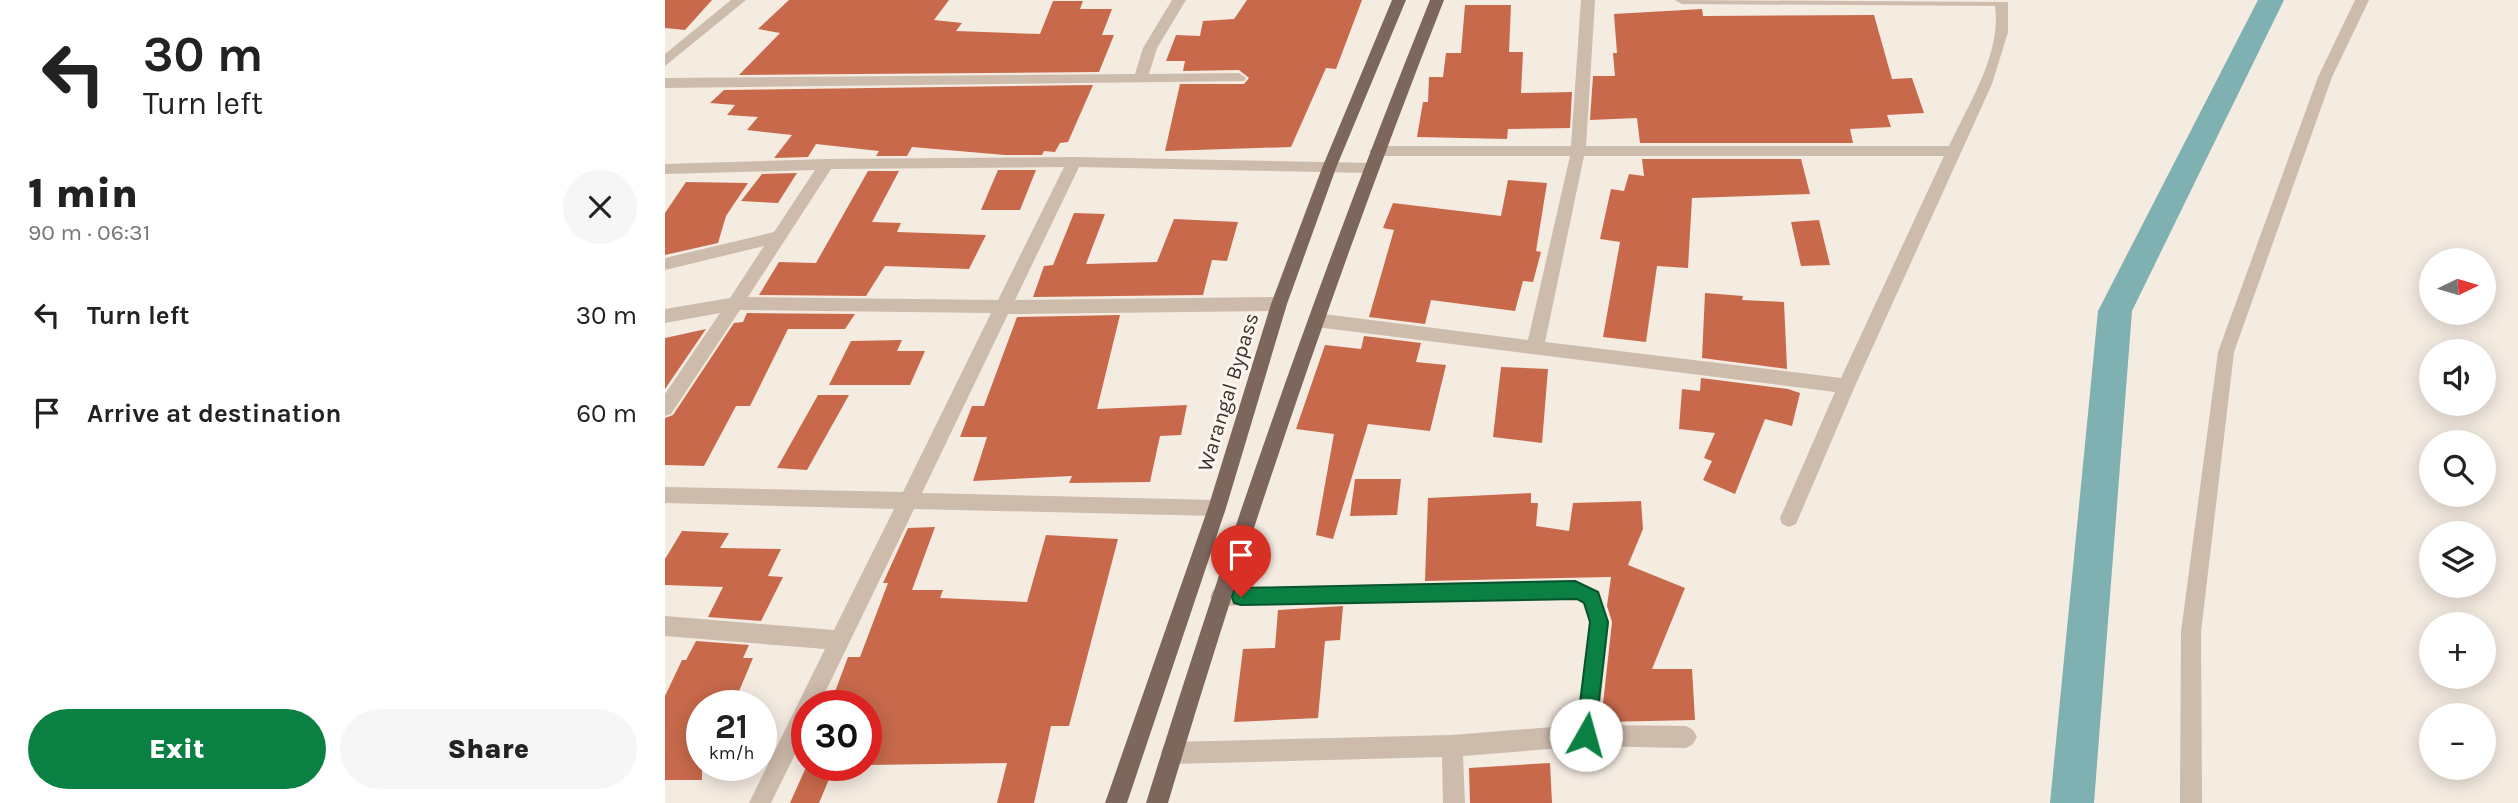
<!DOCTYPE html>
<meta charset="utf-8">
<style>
:root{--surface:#fff;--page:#f6f6f6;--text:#222;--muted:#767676;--accent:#0b8043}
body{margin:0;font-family:Karla,sans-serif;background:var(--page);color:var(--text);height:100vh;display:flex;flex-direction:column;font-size:26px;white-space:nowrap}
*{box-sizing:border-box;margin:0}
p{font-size:23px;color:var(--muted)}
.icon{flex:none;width:38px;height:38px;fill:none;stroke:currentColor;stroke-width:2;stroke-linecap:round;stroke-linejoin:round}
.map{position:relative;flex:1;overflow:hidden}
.drawer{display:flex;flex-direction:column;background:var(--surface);width:665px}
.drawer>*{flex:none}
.banner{background:#fff;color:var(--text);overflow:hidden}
.needle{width:46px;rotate:85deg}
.buttons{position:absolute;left:1754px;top:248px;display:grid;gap:14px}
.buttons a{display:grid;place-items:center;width:77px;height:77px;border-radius:50%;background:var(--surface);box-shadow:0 4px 18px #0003;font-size:35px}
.speed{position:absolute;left:21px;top:690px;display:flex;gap:14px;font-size:35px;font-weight:700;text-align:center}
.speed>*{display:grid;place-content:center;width:91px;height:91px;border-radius:50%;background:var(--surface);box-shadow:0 4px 18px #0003;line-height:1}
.speed small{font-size:18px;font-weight:400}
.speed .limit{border:10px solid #d22;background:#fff;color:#111}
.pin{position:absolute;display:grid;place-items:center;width:60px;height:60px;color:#fff;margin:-72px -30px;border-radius:50% 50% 50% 0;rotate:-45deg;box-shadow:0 0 7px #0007}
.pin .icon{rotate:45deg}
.me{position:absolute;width:77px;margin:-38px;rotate:7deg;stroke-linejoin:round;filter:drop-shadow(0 0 5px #0008)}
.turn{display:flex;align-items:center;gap:24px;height:147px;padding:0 28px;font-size:32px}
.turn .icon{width:91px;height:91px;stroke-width:2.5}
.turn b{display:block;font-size:49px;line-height:60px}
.round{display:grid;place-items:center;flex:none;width:74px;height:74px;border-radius:37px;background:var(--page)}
.summary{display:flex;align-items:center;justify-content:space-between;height:119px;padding:0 28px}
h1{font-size:42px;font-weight:800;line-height:52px}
.action{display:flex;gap:14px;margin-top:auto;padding:14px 28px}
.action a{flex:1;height:80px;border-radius:42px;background:var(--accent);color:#fff;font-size:28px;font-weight:800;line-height:80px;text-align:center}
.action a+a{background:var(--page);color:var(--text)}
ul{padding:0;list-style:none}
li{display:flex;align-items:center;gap:21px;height:98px;padding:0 28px}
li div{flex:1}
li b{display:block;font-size:26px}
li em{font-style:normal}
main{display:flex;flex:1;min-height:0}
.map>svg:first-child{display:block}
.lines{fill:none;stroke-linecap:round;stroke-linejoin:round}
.canal{fill:#7fb0b2;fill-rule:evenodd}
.building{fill:#c8694b}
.minor{fill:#cdbbac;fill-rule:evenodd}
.major{fill:#7d675c;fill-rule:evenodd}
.route{fill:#0b8043;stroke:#07532c;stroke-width:2}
.labels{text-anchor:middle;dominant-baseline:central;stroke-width:6;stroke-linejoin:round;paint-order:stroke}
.street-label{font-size:21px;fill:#3b302b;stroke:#fbf5ee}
</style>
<main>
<section class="drawer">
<div class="banner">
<div class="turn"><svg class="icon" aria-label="left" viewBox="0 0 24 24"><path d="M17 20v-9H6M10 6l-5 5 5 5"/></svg><div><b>30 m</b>Turn left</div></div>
</div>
<div class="summary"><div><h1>1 min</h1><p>90 m · 06:31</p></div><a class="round"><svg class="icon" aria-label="close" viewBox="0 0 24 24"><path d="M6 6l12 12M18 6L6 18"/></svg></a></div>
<ul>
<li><svg class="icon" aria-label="left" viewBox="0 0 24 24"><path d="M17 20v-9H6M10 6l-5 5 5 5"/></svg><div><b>Turn left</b></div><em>30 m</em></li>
<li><svg class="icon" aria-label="arrive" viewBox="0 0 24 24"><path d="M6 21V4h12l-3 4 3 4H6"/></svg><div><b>Arrive at destination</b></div><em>60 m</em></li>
</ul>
<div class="action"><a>Exit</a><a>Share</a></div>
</section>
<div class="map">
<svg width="1853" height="803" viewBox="0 0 1853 803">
<rect width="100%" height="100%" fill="#f4ebe1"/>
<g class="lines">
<polygon class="canal" points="1593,0 1619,0 1467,311 1429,803 1385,803 1433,311"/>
</g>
<g class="building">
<polygon points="0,0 47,0 20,30 0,28"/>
<polygon points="124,0 284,0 269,20 297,23 291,31 375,34 388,1 418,1 415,9 447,9 437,35 449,35 434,72 74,75 115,33 93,29"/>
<polygon points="582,0 697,0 671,69 661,68 626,147 500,151 515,84 579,84 584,78 574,70 518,71 520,61 501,61 511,35 535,36 538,21 569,19"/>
<polygon points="800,5 846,5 844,52 858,52 856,93 907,92 905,128 843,129 842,139 752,137 758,102 763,102 764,77 778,77 781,53 796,53"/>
<polygon points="1037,9 1038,16 1209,15 1227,79 1247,78 1259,113 1222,115 1226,127 1185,129 1188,143 975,143 972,118 925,120 928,76 950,76 948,53 952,53 949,14"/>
<polygon points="428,85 403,142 395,143 390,152 379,151 377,155 340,155 247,147 242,156 211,156 214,151 151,144 143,157 109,158 127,135 82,130 93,117 62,115 70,105 45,103 59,90"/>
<polygon points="977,159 1136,159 1145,194 1027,198 1023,268 992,266 981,342 938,337 955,242 935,239 946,189 959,191 964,174 979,176"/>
<polygon points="333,170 371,170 355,210 316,210"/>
<polygon points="203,171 234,171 207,222 236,223 232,232 321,235 304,269 220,266 201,296 94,295 114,262 151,263"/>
<polygon points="132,173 113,203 76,201 97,174"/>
<polygon points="843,180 882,183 871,251 876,252 868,282 858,281 850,311 766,300 760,324 704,317 729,230 718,228 728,203 836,216"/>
<polygon points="21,182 83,183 61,216 53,243 0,255 0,213"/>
<polygon points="409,213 440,214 421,264 492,262 509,219 573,222 562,261 547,260 538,295 368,297 379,266 388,265"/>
<polygon points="1154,220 1165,265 1136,266 1126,222"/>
<polygon points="1040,293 1078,296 1077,300 1119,302 1122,369 1037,358"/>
<polygon points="82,313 190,314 180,329 123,329 85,406 71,406 39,466 0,465 0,418 8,415 69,323 78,322"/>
<polygon points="455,315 432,409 522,405 516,435 495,436 485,482 404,483 407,476 308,481 322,437 295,437 307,406 319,406 352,317"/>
<polygon points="41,329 0,389 0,338"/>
<polygon points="699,336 756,343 751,362 781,365 765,431 703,424 668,539 651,535 669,434 631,429 660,345 696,349"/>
<polygon points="237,340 232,351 260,351 245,385 164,385 186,341"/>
<polygon points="836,367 883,369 877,443 828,437"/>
<polygon points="1036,378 1123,389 1135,393 1127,426 1100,419 1070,494 1038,480 1047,461 1039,458 1050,433 1014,429 1017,389 1035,391"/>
<polygon points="153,395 184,395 142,470 112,468"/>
<polygon points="690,479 736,479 732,515 685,516"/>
<polygon points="866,493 866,503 873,503 871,526 904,531 908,503 976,501 978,529 963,565 1020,588 987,669 1027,669 1030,720 936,722 947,622 942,606 946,577 760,581 763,498"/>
<polygon points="270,527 247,590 278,590 275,598 362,602 381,535 453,539 404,726 386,726 369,803 332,803 342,763 201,765 201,705 165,705 183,657 195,657 223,583 218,583 243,528"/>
<polygon points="17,531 64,533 55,548 116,549 103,576 118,577 96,621 43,617 58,587 0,585 0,559"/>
<polygon points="678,606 675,640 660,641 653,718 569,722 578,649 610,648 613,610"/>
<polygon points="31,641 84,645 78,658 88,658 69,703 37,704 37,780 0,780 0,696 17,660 21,660"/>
<polygon points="885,763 887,803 805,803 804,768"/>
<polygon points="142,765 170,765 154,803 125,803"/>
</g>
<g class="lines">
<g class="minor">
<polygon points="66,0 81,0 0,66 0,54"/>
<polygon points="507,0 521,0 492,48 484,74 574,73 581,78 579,81 0,88 0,78 470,74 478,48"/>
<path d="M916,0H930L921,146H1284C1303,105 1337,53 1330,6L1017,4L1010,0L1343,2V32L1327,84L1190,386L1131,524L1124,527L1117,524L1115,518L1170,392L651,327L645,325L643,320L645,315L651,313L863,340L905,156H711L704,151L711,146H906ZM919,156H1279L1176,378L880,342Z"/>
<polygon points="1690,0 1704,0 1667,77 1569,352 1536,632 1537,803 1515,803 1516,632 1553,352 1653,77"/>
<path d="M409,157L706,163L713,168L706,173L414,167L350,300L614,297L620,299L622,304L620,309L614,311L343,314L257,493L552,500L559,502L561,508L559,514L552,516L249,509L154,705H142V730L106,803H84L160,649L0,636V616L169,630L229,509L0,503V487L238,492L326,313L75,310L6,414L0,416V394L55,313L0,323V309L65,298L99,246L0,270V258L109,232L150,170L0,174V164L162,159ZM399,167L333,300L83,297L166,169Z"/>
<polygon points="910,580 934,591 944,622 933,725 1021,726 1028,730 1032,737 1028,744 1021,748 921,746 798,756 800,803 778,803 777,757 507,764 499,761 496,753 499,745 507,742 787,735 912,725 924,622 919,604 908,598 555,606 548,604 545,597 548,590 555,588"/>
</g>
<g class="major">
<polygon points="727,0 741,0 671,168 622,304 561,508 462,803 440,803 543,508 606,304 657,168"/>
<path d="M765,0H779C675,264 584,531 503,803H481C565,531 659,264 765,0Z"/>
</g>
</g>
<polygon class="route" points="910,581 933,592 943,622 930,735 928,741 921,744 914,741 911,735 925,622 919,603 912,599 576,605 569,603 567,597 569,591 576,588"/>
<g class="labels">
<g class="street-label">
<text transform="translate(563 392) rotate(-73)">Warangal Bypass</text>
</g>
</g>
</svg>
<div class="buttons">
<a><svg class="needle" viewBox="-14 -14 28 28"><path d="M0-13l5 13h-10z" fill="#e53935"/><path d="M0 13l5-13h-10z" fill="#767676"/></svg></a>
<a><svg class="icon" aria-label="sound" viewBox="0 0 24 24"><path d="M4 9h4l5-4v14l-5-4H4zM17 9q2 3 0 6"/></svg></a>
<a><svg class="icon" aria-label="search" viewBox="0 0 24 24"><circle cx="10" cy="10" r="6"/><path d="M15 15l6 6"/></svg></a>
<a><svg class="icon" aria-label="layers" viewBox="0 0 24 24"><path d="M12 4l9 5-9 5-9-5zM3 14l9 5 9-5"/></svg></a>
<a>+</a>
<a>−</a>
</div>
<div class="speed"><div>21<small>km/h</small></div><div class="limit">30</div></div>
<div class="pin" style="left:576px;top:597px;background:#d93025"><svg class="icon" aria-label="arrive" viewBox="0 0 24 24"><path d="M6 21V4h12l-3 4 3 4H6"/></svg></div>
<svg class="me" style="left:921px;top:735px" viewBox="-20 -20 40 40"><circle r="19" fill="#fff"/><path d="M0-13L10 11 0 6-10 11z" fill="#0b8043"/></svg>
</div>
</main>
